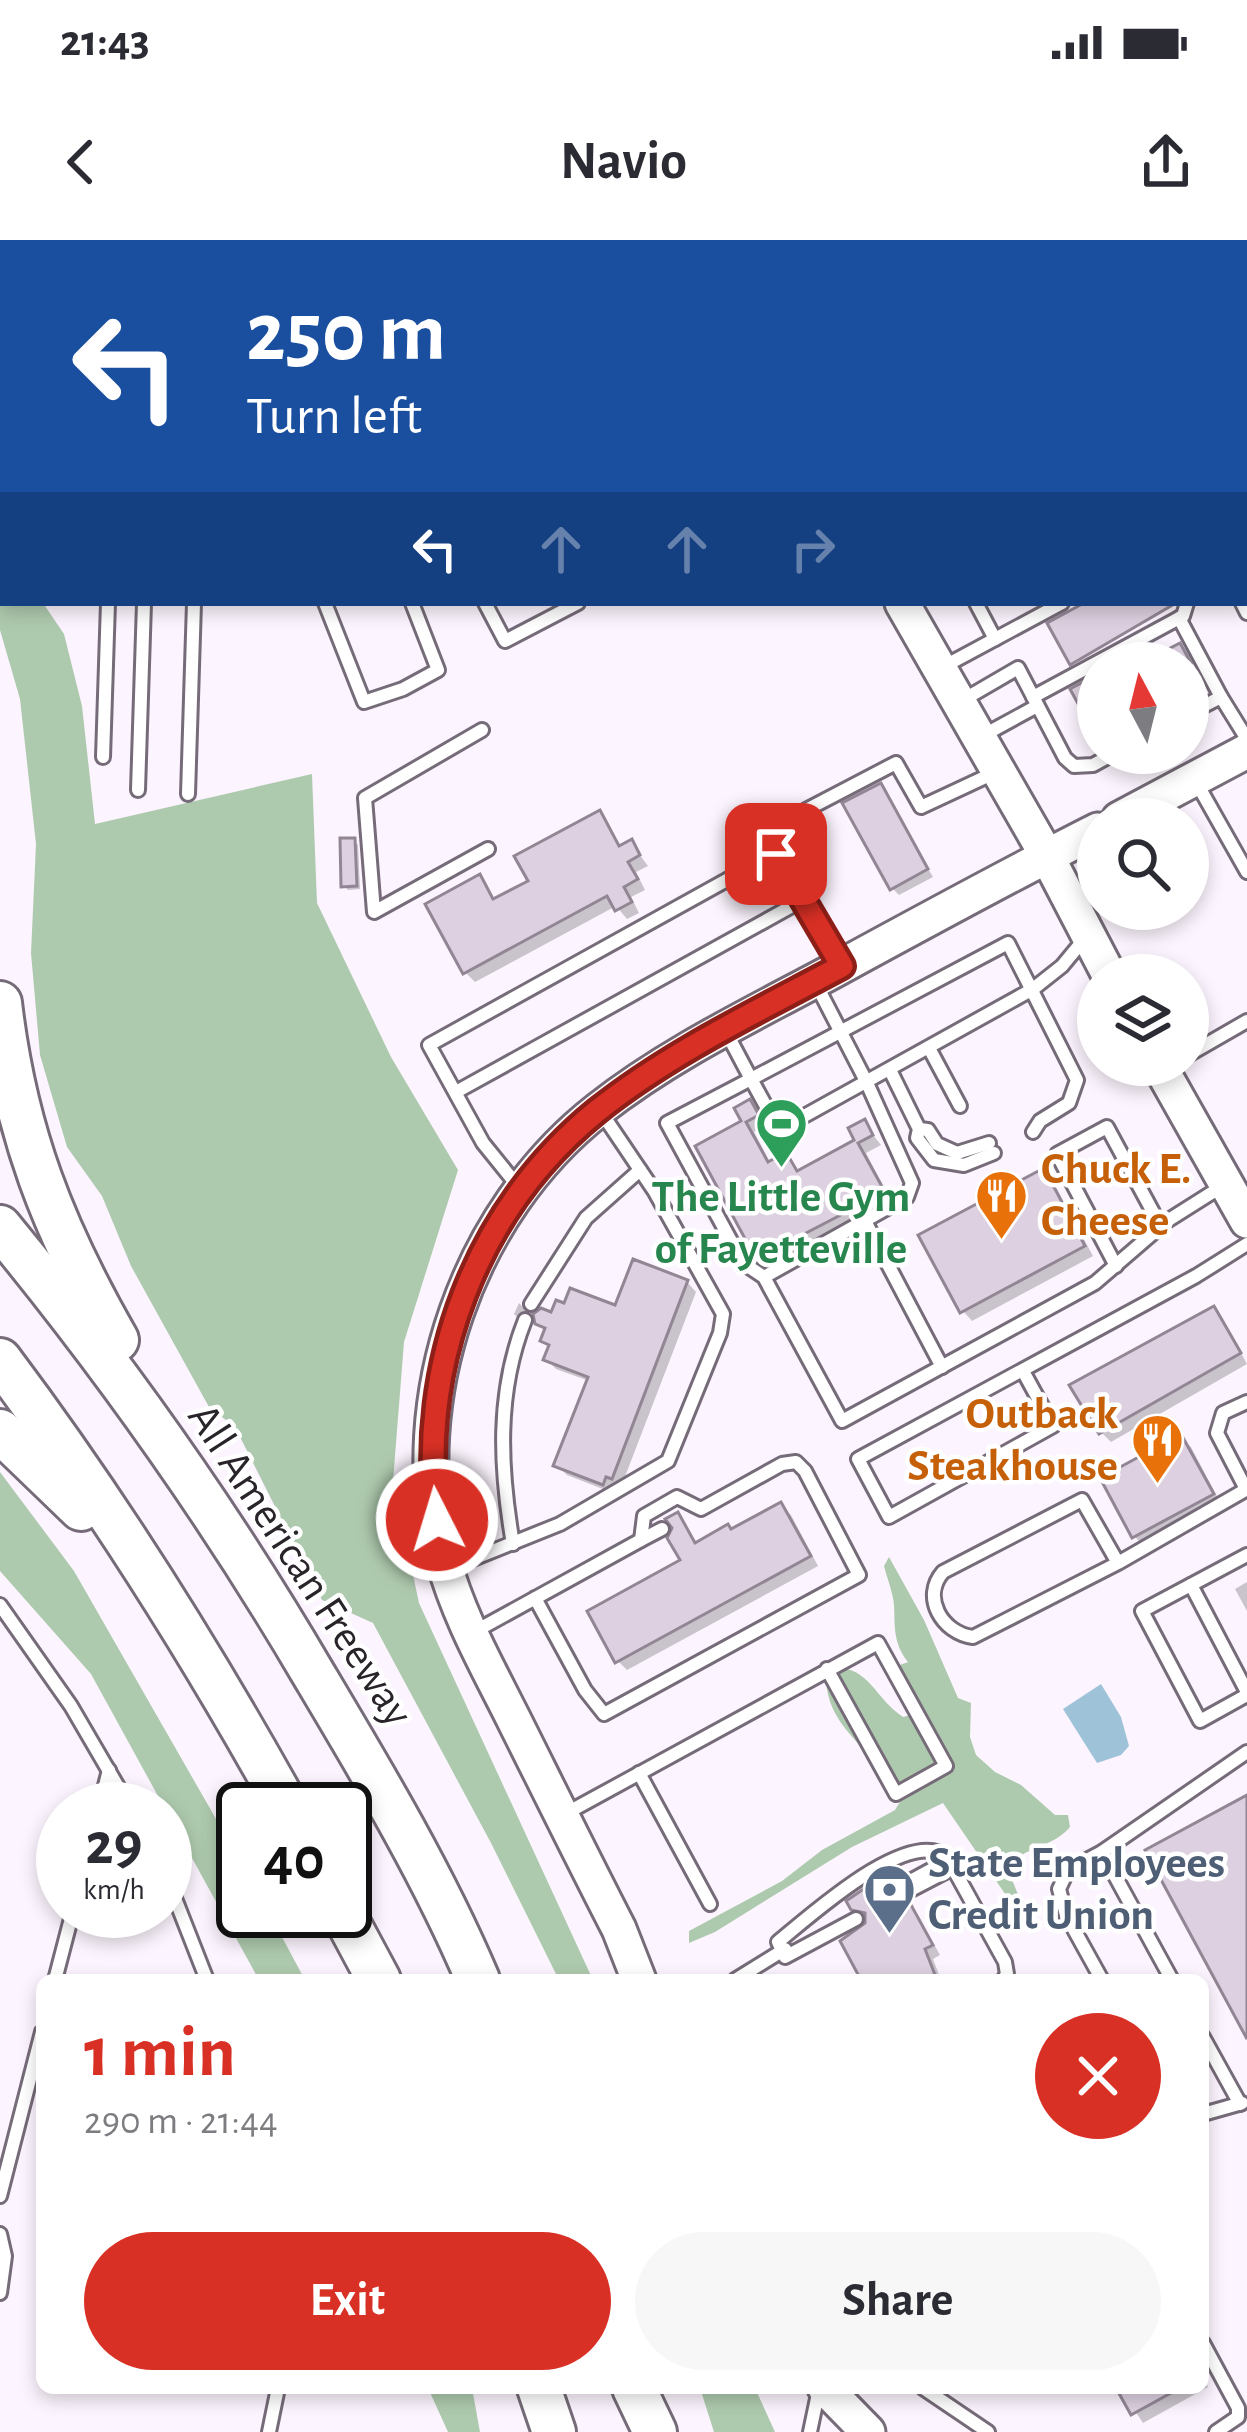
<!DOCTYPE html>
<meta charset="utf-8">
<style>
:root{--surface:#fff;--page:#f7f7f7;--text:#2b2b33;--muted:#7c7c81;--accent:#d93025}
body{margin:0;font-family:"Alegreya Sans",sans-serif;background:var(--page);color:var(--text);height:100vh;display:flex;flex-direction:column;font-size:45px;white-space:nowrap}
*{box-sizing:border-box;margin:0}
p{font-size:39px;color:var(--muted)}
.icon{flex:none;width:66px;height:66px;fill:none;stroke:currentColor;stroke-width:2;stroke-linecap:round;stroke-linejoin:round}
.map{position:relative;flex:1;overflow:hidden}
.details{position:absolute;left:36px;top:1734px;width:1173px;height:420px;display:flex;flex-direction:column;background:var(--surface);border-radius:18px;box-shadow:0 6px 18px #0003}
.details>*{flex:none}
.guide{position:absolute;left:0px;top:0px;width:1248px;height:366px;box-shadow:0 6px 18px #0003;background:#1a4fa0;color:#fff;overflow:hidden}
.needle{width:78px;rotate:353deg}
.tools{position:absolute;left:1077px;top:402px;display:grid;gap:24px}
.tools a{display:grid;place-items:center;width:132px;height:132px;border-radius:50%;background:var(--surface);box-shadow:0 6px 18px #0003;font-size:60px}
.speed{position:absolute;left:36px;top:1542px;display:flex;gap:24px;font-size:60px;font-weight:700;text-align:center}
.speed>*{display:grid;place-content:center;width:156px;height:156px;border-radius:50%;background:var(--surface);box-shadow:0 6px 18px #0003;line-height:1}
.speed small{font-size:30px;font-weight:400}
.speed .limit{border:6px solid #111;border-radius:18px;background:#fff;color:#111}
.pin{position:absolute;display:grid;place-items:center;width:102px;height:102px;color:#fff;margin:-51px;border-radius:24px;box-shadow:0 6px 18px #0006}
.me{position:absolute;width:132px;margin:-66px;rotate:355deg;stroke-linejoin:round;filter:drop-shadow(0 0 9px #0008)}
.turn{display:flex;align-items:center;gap:42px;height:252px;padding:0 48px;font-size:54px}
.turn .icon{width:156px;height:156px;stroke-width:2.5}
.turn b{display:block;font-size:84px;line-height:102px}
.lanes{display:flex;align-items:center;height:114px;padding:0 48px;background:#0003;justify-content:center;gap:60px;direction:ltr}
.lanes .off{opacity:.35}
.round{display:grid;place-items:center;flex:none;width:126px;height:126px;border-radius:63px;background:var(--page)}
.overview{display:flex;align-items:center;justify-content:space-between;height:204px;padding:0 48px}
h1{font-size:72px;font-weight:600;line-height:90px;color:var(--accent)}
.cta{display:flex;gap:24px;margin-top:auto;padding:24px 48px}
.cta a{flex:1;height:138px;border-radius:72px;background:var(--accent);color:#fff;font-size:48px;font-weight:600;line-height:138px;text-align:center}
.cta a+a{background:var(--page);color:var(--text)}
.status{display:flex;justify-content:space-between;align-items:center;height:84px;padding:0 60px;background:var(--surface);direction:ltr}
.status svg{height:33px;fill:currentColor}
header{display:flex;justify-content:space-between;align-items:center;height:156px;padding:0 48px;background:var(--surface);font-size:54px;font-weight:600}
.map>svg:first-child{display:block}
.forest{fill:#aecaae}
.water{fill:#9ec3d8}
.shadow{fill:#0003}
.building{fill:#ddd0e0;stroke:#928694;stroke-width:3}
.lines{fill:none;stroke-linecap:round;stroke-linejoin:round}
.lane-casing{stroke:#766b78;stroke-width:18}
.secondary-casing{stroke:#766b78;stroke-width:39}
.highway-casing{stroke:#766b78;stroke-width:48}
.lane{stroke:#fff;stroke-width:12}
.secondary{stroke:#fff;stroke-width:33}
.highway{stroke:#fff;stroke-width:42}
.route-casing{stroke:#8d1f18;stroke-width:30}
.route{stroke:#d93025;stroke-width:21}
.labels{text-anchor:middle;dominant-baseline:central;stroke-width:9;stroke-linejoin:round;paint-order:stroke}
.food-label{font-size:45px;font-weight:bold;fill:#c56008;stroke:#fff;text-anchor:start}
.leisure-label{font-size:45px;font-weight:bold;fill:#27864d;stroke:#fff}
.street-label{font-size:45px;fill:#29242a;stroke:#fff}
.service-label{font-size:45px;font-weight:bold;fill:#4e5e75;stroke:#fff;text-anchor:start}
</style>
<div class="status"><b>21:43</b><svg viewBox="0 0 49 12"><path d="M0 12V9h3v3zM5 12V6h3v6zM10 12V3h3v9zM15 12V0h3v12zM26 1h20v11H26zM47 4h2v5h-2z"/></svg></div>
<header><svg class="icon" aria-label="back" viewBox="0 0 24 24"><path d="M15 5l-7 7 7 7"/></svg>Navio<svg class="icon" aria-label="share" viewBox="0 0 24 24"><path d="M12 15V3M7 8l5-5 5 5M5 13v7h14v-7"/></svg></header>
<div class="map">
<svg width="1247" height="2192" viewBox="0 0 1247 2192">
<rect width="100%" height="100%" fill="#fcf4fe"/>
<g class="forest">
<polygon points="1006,0 1247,0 1247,274 1245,3"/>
<polygon points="0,313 3,363 43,363 64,394 82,466 95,584 312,534 317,663 391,817 458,930 404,1102 393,1241 419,1363 593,1740 559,1740 491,1603 373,1383 322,1360 235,1187 209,1167 131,1026 102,956 67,907 40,815 31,713 36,604 20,459 0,390"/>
<polygon points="0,1232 74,1331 243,1626 243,1671 268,1671 305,1740 259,1740 91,1434 0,1331"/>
<path d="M889,1317L924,1380L958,1458L971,1463L970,1497L976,1515L995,1532L1021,1545L1055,1575H1068L1070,1587C1052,1608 1025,1606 1007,1627L1021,1662L1014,1667L943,1563L852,1607L715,1692L689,1703V1691L782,1641L822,1610L895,1570L904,1555C877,1512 819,1486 827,1428C869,1423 873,1457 903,1477L914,1474L888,1420L900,1425L908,1422C893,1403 895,1387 894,1365C893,1353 887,1338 884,1326Z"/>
<polygon points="428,2148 472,2148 480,2192 448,2192"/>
<polygon points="700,2148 755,2148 775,2192 714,2192"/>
</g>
<polygon class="water" points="1101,1444 1121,1477 1129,1506 1121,1515 1097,1523 1063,1469"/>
<g class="shadow">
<polygon points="21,0 49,0 53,3 24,3"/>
<polygon points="67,0 115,0 119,3 65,3"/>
<polygon points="121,0 147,0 150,3 119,3"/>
<polygon points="330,0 504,0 507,3 327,3"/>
<polygon points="1182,366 1185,372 1082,433 1075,426"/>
<polygon points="1180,407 1198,432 1188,437 1188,423 1124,423 1149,410 1158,418"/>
<polygon points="880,547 933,637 899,655 892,648"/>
<polygon points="599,574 622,608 631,603 648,626 636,632 645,650 631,657 639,673 627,679 616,666 475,742 465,732 480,638 496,661 532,642"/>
<polygon points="354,601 358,605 360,649 348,650 344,646"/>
<polygon points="749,863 766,885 754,892 771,924 786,916 799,933 859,901 864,883 881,905 866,913 892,963 769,1027 759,1018 699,907 745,882"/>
<polygon points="1043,932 1053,942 1093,1016 972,1081 963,1071"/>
<polygon points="687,1042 696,1052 621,1247 613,1253 567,1235 557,1225 589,1141 556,1129 546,1119 551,1108 543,1101 547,1092 538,1083 553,1076 617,1069"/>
<polygon points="519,1063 530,1074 531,1080 526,1085 514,1074"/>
<polygon points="1213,1070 1223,1080 1247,1124 1111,1202 1101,1192"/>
<polygon points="1181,1198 1191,1207 1221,1264 1144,1306 1134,1296"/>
<polygon points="781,1266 791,1275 818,1326 627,1430 618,1421 684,1322 678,1276 698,1304 732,1292"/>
<polygon points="1247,1342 1247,1371 1235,1349"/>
<polygon points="870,1648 885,1668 882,1678 889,1679 910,1667 919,1677 940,1715 933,1719 941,1740 865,1740 868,1678 854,1668"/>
<polygon points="1203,2138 1208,2147 1143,2183 1120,2148 1203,2148"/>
</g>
<g class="building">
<polygon points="1084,363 1176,363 1070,425 1047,383"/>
<polygon points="1180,403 1191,423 1118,423 1150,406 1155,416"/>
<polygon points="1098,434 1098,500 1070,449"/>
<polygon points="881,543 928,629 890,650 842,563"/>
<polygon points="600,570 619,606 632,599 640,615 628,622 638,639 624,647 632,662 615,671 607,656 463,734 425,664 480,634 493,659 528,641 514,616"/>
<polygon points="340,598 355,598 357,646 341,647"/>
<polygon points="750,859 759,875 746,882 768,922 786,912 797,931 854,900 848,888 865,879 873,895 858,903 885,952 756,1019 695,906 741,881 734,868"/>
<polygon points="1044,928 1085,1006 960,1073 918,995"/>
<polygon points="633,1019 688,1040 612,1239 606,1237 603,1245 553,1226 588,1137 543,1120 549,1105 540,1101 545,1088 535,1084 533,1074 541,1068 551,1072 556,1060 564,1063 570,1048 615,1065"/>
<polygon points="1214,1066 1241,1113 1099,1194 1069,1145"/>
<polygon points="1181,1194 1214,1254 1132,1298 1100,1238"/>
<polygon points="781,1262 811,1316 615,1423 587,1371 680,1320 667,1298 672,1288 665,1279 678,1272 695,1303 728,1284 731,1289"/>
<polygon points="1247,1555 1247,1799 1145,1610"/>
<polygon points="871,1644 877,1656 872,1669 877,1674 888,1676 910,1663 933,1705 925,1709 937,1740 861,1740 840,1701 865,1683 865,1673 851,1670 846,1661"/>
<polygon points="1116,2148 1180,2148 1131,2175"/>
</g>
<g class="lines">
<defs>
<g id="lane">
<polyline points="166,0 169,3"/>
<polyline points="578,0 582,3"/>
<polyline points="0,3 3,4"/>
<polyline points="282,3 286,0"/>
<polyline points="536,3 539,0"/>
<polyline points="0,112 3,114"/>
<polyline points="0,245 3,246"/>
<polyline points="325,363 364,462 403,449 438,430 412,363"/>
<polyline points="485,363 505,401 578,363"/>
<polyline points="976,363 995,399"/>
<polyline points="1242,363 1247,373"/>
<polyline points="1179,378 1221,457"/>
<polyline points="941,428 1062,363"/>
<polyline points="1033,457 1183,376 1187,363"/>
<polyline points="963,460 1018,428 1065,518 1074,526 1093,525 1115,513"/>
<polyline points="1188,474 1221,457 1247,499"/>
<polyline points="482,490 365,558 374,672 488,609"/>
<polyline points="984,495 1037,466"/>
<polyline points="103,517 108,363"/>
<polyline points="1195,540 1247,632"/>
<polyline points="138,550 144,363"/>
<polyline points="188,554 194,363"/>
<polyline points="776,614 801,661"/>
<polyline points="725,790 751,839 667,883 743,1023 764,1037 842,1181 1095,1043 1167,981 1224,945"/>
<polyline points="929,808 960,866"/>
<polyline points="1188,815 1247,781"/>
<polyline points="890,830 919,889 917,898 934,920 964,925 994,913"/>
<polyline points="456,852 801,661 840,721"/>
<polyline points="919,889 928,890 937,904 957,913 989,903"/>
<polyline points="1033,892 1040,881 1069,863 1077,840 1008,703 751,839 779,890 1033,749 1062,726 1086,697"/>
<polyline points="521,950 483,903 429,805 817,590 806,570 896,523 921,567 996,532"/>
<polyline points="865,981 942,1127"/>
<polyline points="1116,1026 1057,914 1107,887 1161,987"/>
<polyline points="764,1037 907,957 912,943 867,843 815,742"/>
<polyline points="531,1064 586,978 640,930"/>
<polyline points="1023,1131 1053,1186 889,1277 858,1219 1196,1036 1247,1004"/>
<polyline points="1246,1249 1217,1193 1223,1173 1247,1162"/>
<polyline points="641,1300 662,1289"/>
<path d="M513,1304C500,1228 496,1153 525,1080"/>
<polyline points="1247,1315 1142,1371 1200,1481 1247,1455"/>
<path d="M1118,1323L1082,1260L943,1332C921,1357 942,1393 973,1397L1118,1323L1247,1249"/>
<polyline points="448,1329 560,1284 668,1221 720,1093 723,1074 655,952 601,872"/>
<polyline points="1191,1345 1247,1452"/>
<polyline points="0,1365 71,1466 131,1569"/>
<polyline points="472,1393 641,1300 644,1276 677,1257 701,1269 782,1224 796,1222 805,1231 859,1335 604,1474 585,1450 535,1358"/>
<polyline points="639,1533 710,1664"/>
<polyline points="99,1569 109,1530"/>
<polyline points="563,1575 878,1403 946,1526 896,1554 827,1429"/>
<polyline points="1102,1612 1172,1740"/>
<polyline points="165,1633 207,1740"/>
<polyline points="892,1651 949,1620"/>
<polyline points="882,1665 953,1628"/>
<path d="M856,1679L785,1717L778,1702C809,1677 908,1586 947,1617L1005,1722L1007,1734L1003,1740"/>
<polyline points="55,1740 73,1671"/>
<polyline points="735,1740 785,1709"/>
<polyline points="1102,1740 1066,1675 1059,1649 1068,1630 1102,1612 1247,1512"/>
<polyline points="1203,1797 1240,1864"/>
<polyline points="1203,1874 1242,1863"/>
<polyline points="0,1956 42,1792"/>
<polyline points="0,1994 5,2016 0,2053"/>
<polyline points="1203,2103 1238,2168 1238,2177 1216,2192"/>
<polyline points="923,2148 988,2192"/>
<polyline points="269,2192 278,2148"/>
<polyline points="810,2192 819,2149"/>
</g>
<g id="secondary">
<polyline points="691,0 693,3"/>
<polyline points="902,363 1047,616 1109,735"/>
<polyline points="1119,579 1247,511"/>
<polyline points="1159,825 1247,981"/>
<path d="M639,1740L619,1689C583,1619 548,1548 513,1478C487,1426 458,1375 443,1319C402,1159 468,972 598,870C669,814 753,774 833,731C921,683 1009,635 1098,590"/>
<polyline points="825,2148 868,2192"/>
</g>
<g id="highway">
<path d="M0,763C15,892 53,988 117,1100"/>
<path d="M0,987C116,1128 222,1278 314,1435C373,1534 433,1634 478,1740"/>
<path d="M0,1120C106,1261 202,1414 288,1569"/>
<polyline points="0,1191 81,1269"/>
<polyline points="342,1671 379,1740"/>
<polyline points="539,2148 554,2192"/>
<polyline points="634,2148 655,2192"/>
</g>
</defs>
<use href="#lane" class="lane-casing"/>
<use href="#secondary" class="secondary-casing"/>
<use href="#highway" class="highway-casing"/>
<use href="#lane" class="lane"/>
<use href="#secondary" class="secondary"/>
<use href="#highway" class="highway"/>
</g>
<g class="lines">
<defs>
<path id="route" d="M437,1280C417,1126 476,969 597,871C671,812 760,770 842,726L776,614"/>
</defs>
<use href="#route" class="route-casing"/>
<use href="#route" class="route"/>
</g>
<defs>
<symbol id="stadium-pin" viewBox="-11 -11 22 30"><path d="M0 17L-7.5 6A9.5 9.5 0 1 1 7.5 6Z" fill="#2e9e5b" stroke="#fff"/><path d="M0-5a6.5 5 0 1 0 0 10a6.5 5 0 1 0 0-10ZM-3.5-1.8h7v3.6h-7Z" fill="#fff"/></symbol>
<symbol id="restaurant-pin" viewBox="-11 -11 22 30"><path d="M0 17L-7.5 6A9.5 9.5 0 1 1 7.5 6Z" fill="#e8710a" stroke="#fff"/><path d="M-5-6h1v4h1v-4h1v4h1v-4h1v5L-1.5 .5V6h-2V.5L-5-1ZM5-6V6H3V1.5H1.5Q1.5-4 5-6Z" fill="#fff"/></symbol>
<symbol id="bank-pin" viewBox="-11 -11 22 30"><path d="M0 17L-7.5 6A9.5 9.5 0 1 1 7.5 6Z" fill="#5c6f8a" stroke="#fff"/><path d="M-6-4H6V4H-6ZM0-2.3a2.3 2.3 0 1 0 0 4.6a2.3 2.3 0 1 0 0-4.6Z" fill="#fff"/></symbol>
</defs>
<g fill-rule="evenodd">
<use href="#stadium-pin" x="752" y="854" width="59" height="81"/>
<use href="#restaurant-pin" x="972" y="926" width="59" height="81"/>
<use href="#restaurant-pin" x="1128" y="1170" width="59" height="81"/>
<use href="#bank-pin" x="860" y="1620" width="59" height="81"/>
</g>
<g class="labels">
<g class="food-label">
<text x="1041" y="929">Chuck E.<tspan x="1041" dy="52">Cheese</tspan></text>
<text x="1118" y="1174" text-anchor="end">Outback<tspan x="1118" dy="52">Steakhouse</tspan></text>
</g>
<g class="leisure-label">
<text x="781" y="957">The Little Gym<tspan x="781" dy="52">of Fayetteville</tspan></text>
</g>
<g class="street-label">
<text transform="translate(300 1325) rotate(57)">All American Freeway</text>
</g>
<g class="service-label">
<text x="928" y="1623">State Employees<tspan x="928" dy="52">Credit Union</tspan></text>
</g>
</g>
</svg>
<div class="tools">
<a><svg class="needle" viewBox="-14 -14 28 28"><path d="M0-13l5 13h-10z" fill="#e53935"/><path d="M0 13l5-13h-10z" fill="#7c7c81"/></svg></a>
<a><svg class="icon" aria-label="search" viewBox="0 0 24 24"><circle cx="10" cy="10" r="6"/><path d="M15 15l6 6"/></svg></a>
<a><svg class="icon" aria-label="layers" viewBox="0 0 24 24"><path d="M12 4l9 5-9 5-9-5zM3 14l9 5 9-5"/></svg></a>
</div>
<div class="speed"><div>29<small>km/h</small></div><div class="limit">40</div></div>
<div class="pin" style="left:776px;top:614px;background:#d93025"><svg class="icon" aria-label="arrive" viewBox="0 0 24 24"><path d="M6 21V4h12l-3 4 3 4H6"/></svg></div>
<svg class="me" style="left:437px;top:1280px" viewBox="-20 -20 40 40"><circle r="17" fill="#d93025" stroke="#fff" stroke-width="3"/><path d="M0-11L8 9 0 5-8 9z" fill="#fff"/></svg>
<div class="guide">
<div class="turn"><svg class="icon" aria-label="left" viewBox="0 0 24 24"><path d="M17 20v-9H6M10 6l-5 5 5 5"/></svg><div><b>250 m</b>Turn left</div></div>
<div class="lanes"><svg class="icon" aria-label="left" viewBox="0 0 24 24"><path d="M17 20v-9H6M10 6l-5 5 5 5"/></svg><svg class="icon off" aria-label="ahead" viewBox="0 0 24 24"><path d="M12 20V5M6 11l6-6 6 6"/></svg><svg class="icon off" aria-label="ahead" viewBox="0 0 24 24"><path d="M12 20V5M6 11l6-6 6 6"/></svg><svg class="icon off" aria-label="right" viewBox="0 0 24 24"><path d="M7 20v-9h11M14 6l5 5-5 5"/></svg></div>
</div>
<section class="details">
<div class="overview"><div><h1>1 min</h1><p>290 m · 21:44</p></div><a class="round" style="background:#d93025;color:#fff"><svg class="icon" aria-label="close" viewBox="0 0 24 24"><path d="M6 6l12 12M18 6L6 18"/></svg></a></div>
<div class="cta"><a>Exit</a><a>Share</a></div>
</section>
</div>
